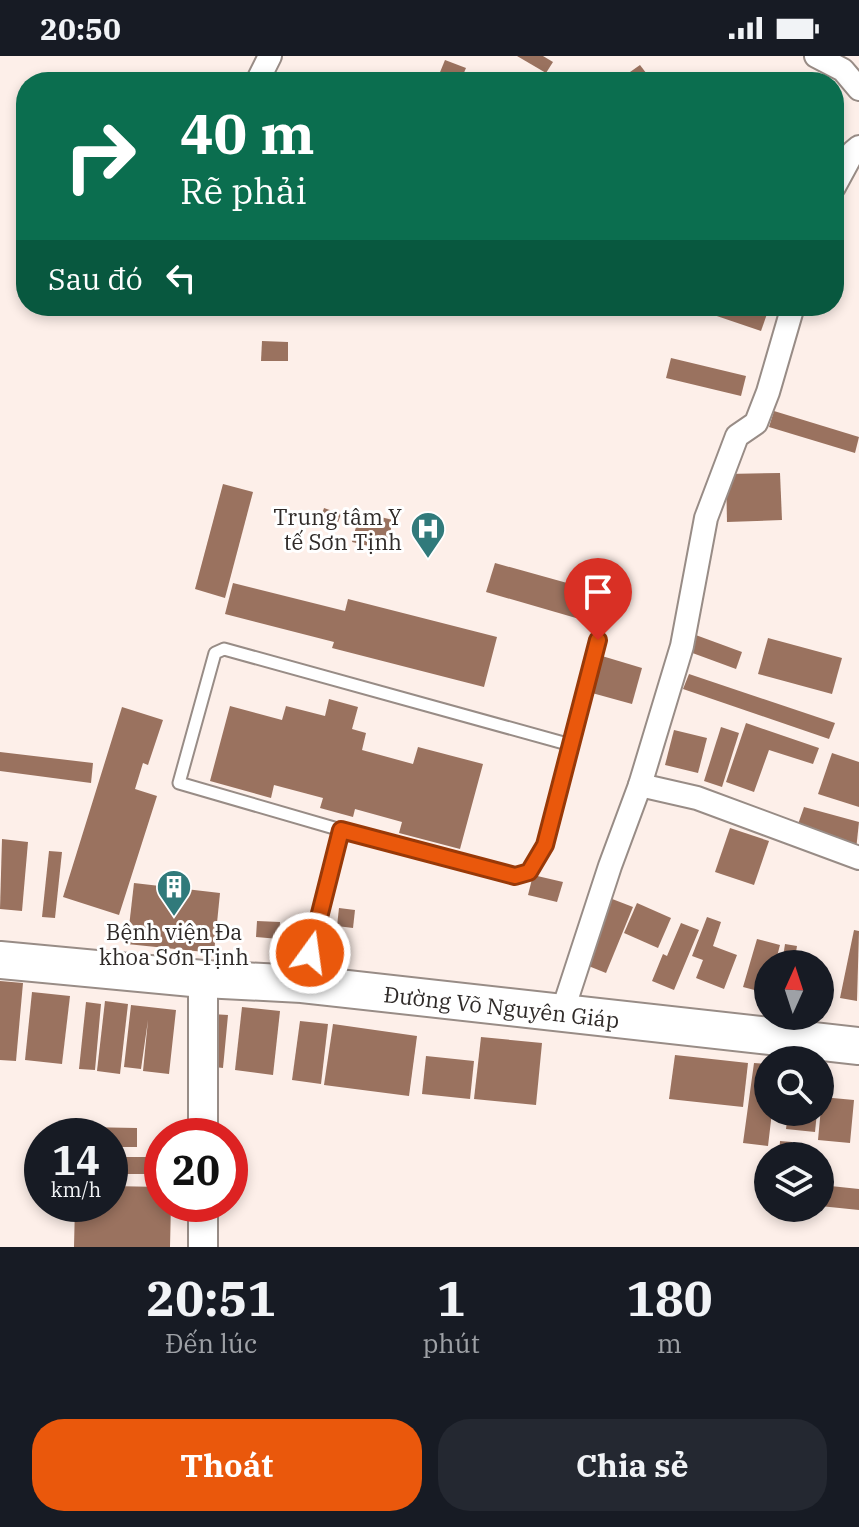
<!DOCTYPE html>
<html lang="vi">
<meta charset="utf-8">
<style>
:root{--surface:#171b24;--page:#242831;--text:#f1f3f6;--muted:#9ea1a6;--accent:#ea580c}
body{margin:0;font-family:"IBM Plex Serif",serif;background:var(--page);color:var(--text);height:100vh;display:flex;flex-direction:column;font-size:30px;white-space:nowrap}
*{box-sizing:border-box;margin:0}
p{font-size:26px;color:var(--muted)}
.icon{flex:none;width:44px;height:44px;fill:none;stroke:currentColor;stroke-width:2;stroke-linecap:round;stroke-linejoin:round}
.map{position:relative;height:1191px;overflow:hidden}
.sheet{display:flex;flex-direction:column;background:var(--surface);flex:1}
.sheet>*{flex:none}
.hud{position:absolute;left:16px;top:16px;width:828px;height:244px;border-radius:32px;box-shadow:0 4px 12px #0003;background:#0b6e4f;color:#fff;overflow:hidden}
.needle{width:52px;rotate:3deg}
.buttons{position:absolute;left:754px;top:894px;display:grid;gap:16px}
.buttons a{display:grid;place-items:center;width:80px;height:80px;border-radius:50%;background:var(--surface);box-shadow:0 4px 12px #0003;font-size:40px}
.speed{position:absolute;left:24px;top:1062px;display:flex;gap:16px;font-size:40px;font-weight:700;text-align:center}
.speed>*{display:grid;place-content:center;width:104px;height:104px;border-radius:50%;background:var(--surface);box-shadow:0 4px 12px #0003;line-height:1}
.speed small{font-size:20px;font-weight:400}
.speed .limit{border:12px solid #d22;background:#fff;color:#111}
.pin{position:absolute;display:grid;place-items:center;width:68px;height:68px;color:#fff;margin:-82px -34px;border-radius:50% 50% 50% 0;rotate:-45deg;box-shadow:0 0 8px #0007}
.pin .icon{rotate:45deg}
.me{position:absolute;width:88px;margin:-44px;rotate:14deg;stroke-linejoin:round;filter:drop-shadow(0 0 6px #0008)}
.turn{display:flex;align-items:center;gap:28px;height:168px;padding:0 32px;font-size:36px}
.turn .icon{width:104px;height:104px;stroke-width:2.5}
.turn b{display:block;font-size:56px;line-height:68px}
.then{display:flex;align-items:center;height:76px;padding:0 32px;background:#0003;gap:16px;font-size:30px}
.eta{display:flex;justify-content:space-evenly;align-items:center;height:136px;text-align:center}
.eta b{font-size:48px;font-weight:700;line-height:56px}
.button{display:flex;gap:16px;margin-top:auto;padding:16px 32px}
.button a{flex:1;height:92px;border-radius:32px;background:var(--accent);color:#fff;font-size:32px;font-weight:700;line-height:92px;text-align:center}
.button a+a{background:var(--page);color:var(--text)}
.status{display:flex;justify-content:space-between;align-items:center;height:56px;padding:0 40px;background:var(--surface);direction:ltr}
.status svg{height:22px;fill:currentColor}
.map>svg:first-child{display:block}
.building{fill:#9a725f}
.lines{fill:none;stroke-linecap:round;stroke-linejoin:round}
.service-casing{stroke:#988c86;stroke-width:15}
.minor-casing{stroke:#988c86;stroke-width:26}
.tertiary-casing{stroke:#988c86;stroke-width:32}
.primary-casing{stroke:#988c86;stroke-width:40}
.service{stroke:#fff;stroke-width:11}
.minor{stroke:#fff;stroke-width:22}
.tertiary{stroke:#fff;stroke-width:28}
.primary{stroke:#fff;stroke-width:36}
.route-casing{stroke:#983908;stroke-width:20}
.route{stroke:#ea580c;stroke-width:14}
.labels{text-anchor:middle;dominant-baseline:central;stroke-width:6;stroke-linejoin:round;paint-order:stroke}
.poi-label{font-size:22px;fill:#2f2a28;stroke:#fff;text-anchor:end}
.street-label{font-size:22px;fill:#2f2a28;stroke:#fff}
</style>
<div class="status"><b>20:50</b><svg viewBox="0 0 49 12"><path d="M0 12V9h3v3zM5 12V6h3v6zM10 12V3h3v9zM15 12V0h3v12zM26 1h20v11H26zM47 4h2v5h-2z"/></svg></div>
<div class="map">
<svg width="859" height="1191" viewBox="0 0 859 1191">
<rect width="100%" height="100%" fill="#fdefe9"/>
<g class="building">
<polygon points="517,0 543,0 553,6 546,17"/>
<polygon points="445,4 466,12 460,26 436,26"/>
<polygon points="640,9 653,26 623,26 620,23"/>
<polygon points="706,250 754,250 768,255 761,275 705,256"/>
<polygon points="262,285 288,286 288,305 261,305"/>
<polygon points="671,302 746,320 741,340 666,322"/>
<polygon points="774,355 859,381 855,397 769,371"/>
<polygon points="780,417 782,464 727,466 726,418"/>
<polygon points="223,428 253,436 225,542 195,533"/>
<polygon points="324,452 341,458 336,472 319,467"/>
<polygon points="360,456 393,464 386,494 352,486"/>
<polygon points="495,507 585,532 576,562 486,536"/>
<polygon points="233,527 345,555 348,543 497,581 484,631 332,592 334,586 225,558"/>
<polygon points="693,578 742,596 736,613 687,595"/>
<polygon points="768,582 842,602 832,638 758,618"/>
<polygon points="602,600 642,612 632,648 592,637"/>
<polygon points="689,618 835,667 829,683 683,633"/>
<polygon points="329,643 358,651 352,673 366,677 362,694 413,708 418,691 483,708 460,793 399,777 402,766 355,753 353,761 320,752 323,742 274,729 271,742 210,725 230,650 282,664 286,650 325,660"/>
<polygon points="122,651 163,664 148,709 143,707 135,733 157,740 119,859 63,841"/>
<polygon points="746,667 819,692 813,708 769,694 754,736 726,726"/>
<polygon points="721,671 739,677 722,731 704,725"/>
<polygon points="674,674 707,682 698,717 665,709"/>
<polygon points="0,696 93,707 91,727 0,715"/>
<polygon points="832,697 859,706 859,751 818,738"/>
<polygon points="804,751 859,766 856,794 796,774"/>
<polygon points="730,772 769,785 754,829 715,816"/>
<polygon points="2,783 28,786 22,855 0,853"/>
<polygon points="49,795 62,796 55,862 42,861"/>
<polygon points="533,819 563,826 557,846 528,839"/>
<polygon points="134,827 220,837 214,897 127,888"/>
<polygon points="607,841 633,851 606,917 581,907"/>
<polygon points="637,847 671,862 658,892 624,877"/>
<polygon points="339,852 355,854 353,872 337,870"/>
<polygon points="707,861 721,866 713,890 737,899 724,933 696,922 703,904 692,900"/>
<polygon points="257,865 280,866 279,883 256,881"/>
<polygon points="681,867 699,874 674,934 652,925 663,898 667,900"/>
<polygon points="854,874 859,875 857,945 840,942"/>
<polygon points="757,883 780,889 775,908 768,908 766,937 743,931"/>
<polygon points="785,888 797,890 794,908 782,908"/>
<polygon points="0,925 23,927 16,1005 0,1004"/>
<polygon points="32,936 70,940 62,1008 25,1004"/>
<polygon points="105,945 128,948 120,1018 97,1015"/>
<polygon points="86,946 101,948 95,1014 79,1013"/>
<polygon points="131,949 176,954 169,1018 143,1015 148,964 141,1013 124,1011"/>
<polygon points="242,951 280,955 273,1019 235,1014"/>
<polygon points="212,958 228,959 223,1012 206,1010"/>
<polygon points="300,965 328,968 321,1028 292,1024"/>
<polygon points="333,968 417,980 409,1040 324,1029"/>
<polygon points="481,981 542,987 536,1049 474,1043"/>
<polygon points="675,999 748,1007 743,1051 669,1043"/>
<polygon points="426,1000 474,1005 470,1043 422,1038"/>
<polygon points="754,1007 768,1008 768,1056 772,1056 768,1090 743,1087"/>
<polygon points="822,1041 854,1044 850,1087 818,1084"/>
<polygon points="788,1056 817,1056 815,1076 786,1073"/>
<polygon points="84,1071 137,1072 137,1091 110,1091 110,1080 84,1080"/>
<polygon points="780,1085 792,1086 791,1100 779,1100"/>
<polygon points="112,1101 162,1101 162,1118 111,1118"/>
<polygon points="821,1129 859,1133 859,1154 820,1150"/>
<polygon points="110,1130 162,1131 162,1148 171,1148 170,1191 74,1191 75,1148 110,1148"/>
</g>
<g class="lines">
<defs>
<g id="service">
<polyline points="571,689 224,593 215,597 179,727 341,774 515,820 529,816 545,789 598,584"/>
<polyline points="303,924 341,774"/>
</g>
<g id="minor">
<polyline points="816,0 843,14 859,33"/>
<polyline points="257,26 270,0"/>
<polyline points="834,131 853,96 859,91"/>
<polyline points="640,729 697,742 859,802"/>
<polyline points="562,957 610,810 640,729 682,590 706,462 737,380 756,367 768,336 793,250"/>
</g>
<g id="tertiary">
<polyline points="203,923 203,1080"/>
<polyline points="203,1191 203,1148"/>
</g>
<g id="primary">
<path id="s1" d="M0,904L203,923L302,928L859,990"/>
</g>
</defs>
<use href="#service" class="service-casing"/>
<use href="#minor" class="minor-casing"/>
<use href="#tertiary" class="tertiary-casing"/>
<use href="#primary" class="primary-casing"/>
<use href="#service" class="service"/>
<use href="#minor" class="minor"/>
<use href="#tertiary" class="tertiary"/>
<use href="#primary" class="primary"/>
</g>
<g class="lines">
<defs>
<polyline id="route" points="310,897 341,774 515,820 529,816 545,789 598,584"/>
</defs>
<use href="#route" class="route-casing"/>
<use href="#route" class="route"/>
</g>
<defs>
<symbol id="hospital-pin" viewBox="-11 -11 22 30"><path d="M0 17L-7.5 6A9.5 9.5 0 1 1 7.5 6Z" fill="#317a7b" stroke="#fff"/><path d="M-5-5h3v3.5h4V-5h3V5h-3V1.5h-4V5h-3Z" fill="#fff"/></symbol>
<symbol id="building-pin" viewBox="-11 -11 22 30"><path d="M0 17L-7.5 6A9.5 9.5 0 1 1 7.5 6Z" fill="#317a7b" stroke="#fff"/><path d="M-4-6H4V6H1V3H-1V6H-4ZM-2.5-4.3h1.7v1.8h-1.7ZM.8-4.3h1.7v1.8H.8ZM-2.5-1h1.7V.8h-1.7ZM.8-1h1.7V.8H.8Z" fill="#fff"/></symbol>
</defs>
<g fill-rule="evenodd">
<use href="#hospital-pin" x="408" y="453" width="40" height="54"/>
<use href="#building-pin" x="154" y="811" width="40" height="54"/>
</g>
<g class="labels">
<g class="poi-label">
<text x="402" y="460">Trung tâm Y<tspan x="402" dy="25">tế Sơn Tịnh</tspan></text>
<text x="174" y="875" text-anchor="middle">Bệnh viện Đa<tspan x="174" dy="25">khoa Sơn Tịnh</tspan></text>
</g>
<g class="street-label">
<text stroke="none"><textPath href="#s1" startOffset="504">Đường Võ Nguyên Giáp</textPath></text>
</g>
</g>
</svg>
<div class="buttons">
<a><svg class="needle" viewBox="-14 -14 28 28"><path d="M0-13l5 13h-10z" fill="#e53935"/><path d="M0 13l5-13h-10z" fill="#9ea1a6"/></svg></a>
<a><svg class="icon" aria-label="search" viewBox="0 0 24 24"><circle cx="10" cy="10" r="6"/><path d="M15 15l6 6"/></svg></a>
<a><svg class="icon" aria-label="layers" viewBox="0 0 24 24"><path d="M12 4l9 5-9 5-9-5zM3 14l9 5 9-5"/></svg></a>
</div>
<div class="speed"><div>14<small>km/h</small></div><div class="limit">20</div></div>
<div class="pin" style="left:598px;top:584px;background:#d93025"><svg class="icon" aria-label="arrive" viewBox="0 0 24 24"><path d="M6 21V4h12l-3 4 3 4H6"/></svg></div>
<svg class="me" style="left:310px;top:897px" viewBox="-20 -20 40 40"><circle r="17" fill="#ea580c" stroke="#fff" stroke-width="3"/><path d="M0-11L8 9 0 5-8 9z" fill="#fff"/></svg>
<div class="hud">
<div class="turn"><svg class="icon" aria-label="right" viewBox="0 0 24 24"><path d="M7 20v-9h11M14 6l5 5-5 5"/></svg><div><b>40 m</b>Rẽ phải</div></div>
<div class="then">Sau đó<svg class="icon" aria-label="left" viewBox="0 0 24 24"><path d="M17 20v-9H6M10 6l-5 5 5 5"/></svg></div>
</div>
</div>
<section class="sheet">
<div class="eta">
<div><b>20:51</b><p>Đến lúc</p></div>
<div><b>1</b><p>phút</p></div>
<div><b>180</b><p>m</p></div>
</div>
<div class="button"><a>Thoát</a><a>Chia sẻ</a></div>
</section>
